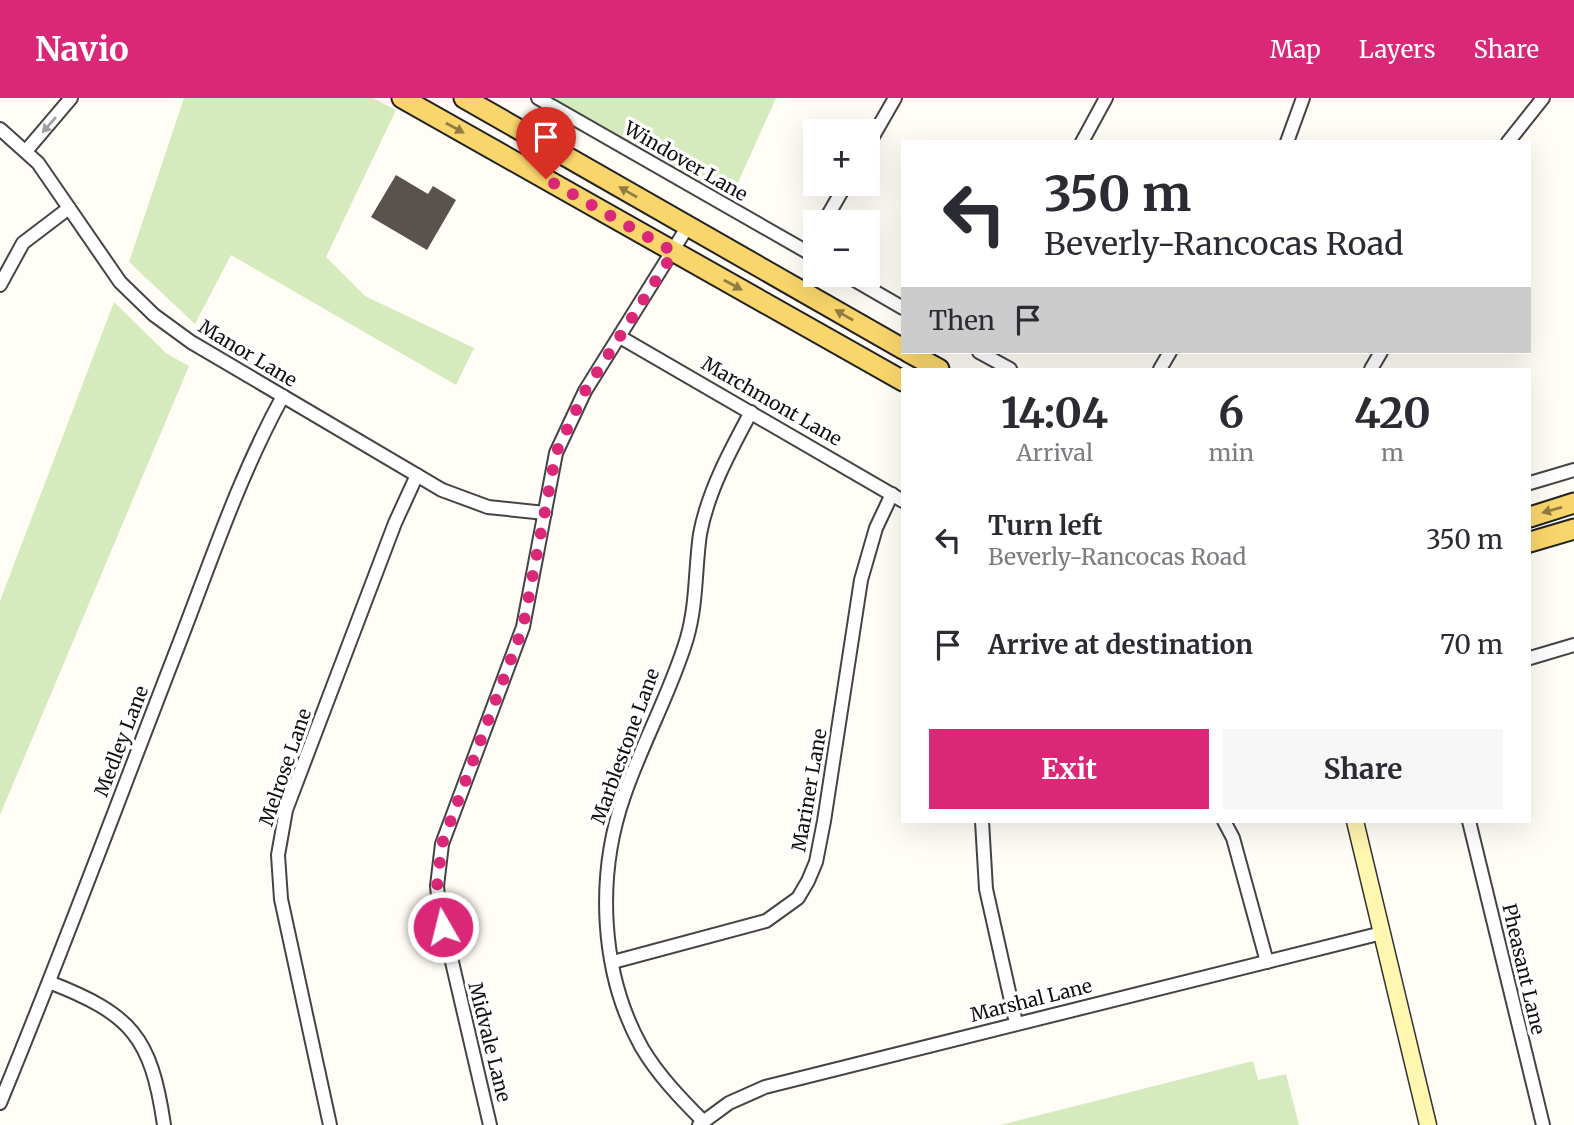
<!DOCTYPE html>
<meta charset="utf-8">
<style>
:root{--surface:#fff;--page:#f7f7f7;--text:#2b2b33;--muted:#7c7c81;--accent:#db2777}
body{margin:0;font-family:Merriweather,serif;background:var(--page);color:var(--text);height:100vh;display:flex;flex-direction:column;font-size:26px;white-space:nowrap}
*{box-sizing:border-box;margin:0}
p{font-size:23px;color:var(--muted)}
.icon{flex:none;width:38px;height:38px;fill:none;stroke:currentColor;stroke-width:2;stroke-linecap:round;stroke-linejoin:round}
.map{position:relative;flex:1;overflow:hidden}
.sheet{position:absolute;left:901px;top:270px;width:630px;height:455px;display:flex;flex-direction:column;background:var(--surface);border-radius:0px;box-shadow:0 7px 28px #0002}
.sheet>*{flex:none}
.banner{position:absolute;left:901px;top:42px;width:630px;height:214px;border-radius:0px;box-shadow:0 7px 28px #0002;background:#fff;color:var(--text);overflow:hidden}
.fabs{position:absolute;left:803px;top:21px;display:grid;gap:14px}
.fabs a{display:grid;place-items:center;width:77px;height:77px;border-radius:0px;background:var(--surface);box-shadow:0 7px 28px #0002;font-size:35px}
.pin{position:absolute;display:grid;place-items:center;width:60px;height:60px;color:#fff;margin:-72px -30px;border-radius:50% 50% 50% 0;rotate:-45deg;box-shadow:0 0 7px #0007}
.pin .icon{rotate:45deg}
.me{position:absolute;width:77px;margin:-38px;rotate:352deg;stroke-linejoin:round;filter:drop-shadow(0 0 5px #0008)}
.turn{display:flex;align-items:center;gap:24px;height:147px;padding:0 28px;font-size:32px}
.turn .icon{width:91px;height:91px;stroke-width:2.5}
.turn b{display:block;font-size:49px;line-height:60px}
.then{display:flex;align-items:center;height:66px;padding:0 28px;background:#0003;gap:14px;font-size:26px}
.eta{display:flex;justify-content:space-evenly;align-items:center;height:119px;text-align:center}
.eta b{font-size:42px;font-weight:700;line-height:49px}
.cta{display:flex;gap:14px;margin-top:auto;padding:14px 28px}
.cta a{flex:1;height:80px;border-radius:0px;background:var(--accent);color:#fff;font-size:28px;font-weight:700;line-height:80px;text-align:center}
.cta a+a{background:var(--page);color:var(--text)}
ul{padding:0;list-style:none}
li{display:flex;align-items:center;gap:21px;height:105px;padding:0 28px}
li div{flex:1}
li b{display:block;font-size:26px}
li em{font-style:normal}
header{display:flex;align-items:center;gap:42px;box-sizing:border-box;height:98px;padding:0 35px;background:var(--accent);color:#fff}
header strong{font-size:33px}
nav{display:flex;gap:38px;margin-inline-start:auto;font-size:24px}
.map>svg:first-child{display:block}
.green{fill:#d5ebbd}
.building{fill:#5a524d}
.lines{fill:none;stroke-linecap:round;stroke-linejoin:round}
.street-casing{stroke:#444;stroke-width:16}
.secondary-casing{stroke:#333;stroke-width:19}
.primary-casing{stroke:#222;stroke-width:23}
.street{stroke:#fff;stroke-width:12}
.secondary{stroke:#fff6b0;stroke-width:16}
.primary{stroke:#f9d66b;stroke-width:19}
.oneway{fill:#a0a0a0}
.oneway2{fill:#917d42}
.route{stroke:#db2777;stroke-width:12;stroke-dasharray:0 21.6}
.labels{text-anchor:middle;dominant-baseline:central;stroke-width:7;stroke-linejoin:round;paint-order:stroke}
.street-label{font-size:19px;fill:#111;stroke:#fff}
</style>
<header>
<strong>Navio</strong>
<nav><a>Map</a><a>Layers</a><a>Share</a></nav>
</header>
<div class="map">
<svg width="1574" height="1027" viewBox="0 0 1574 1027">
<rect width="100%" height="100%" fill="#fffdf5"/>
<g class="green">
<polygon points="184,0 373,0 396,12 326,159 365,198 474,250 456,287 231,157 195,226 129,164"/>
<polygon points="536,0 776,0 727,109"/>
<polygon points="114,204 167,256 189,268 0,717 0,503"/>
<polygon points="1253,963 1258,982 1286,976 1299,1027 1000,1027"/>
</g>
<polygon class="building" points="396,77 428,96 433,88 456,102 427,152 371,119"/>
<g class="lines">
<defs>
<g id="street">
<polyline points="538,0 816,159"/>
<polyline points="0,31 38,65 120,184 154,217 191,244 442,392 488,409 545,415"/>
<polyline points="1082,44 1106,0"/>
<polyline points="1287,44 1303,0"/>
<polyline points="1508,44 1543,0"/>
<polyline points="868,47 895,0"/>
<polyline points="26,53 71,0"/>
<polyline points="824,124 846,86"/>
<polyline points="807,154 816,140"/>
<polyline points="846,177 903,210"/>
<polyline points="0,187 23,145 69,110"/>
<polyline points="620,239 903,403"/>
<polyline points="979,254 1010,271"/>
<polyline points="1160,271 1170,254"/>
<polyline points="1371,271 1381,254"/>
<polyline points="1530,385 1574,372"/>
<polyline points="1530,560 1574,547"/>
<polyline points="982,723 986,791 1016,925"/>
<polyline points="1224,723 1233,740 1267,864"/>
<polyline points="1469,723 1543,1027"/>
<polyline points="613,864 766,823 798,800 808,783 816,764 824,723 861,482 876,430 892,396"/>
<path d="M49,884C131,916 151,938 164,1027"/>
<path d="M0,1005C62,855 118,703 177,551C210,466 239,378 283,298"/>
<path d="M703,1023C681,1001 658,977 642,950C600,875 596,778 624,698C642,645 671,594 687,540C697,505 695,471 700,436C708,393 731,351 751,314"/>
<polyline points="330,1027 281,801 278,757 286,712 395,425 417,377"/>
<polyline points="490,1027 439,808 437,788 442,746 523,529 556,355 585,293 688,128"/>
<polyline points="699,1027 729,1005 765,989 1382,835"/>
</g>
<polyline id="secondary" points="1355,723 1428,1027"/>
<g id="primary">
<polyline points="402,0 903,283"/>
<polyline points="464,0 903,251"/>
<polyline points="908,254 939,271"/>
<polyline points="1530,419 1574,405"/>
<polyline points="1530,444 1574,431"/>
</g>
</defs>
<use href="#street" class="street-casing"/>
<use href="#secondary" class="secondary-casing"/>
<use href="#primary" class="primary-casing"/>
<use href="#street" class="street"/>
<use href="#secondary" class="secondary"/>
<use href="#primary" class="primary"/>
</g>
<defs><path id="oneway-solid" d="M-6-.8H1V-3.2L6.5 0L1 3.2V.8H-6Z" transform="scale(1.75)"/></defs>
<use class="oneway" href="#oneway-solid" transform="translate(49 27) rotate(131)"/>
<g class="oneway2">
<use href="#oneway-solid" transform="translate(455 30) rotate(29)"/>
<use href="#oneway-solid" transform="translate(628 94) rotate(-150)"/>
<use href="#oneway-solid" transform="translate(733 187) rotate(29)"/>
<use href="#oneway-solid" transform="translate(844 217) rotate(-150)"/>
<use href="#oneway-solid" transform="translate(1552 412) rotate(164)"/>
</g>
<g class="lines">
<polyline class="route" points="443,829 437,788 442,746 523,529 556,355 585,293 674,154 546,81"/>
</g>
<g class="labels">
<g class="street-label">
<text transform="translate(686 63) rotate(30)">Windover Lane</text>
<text transform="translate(248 255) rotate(31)">Manor Lane</text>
<text transform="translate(772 303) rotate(30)">Marchmont Lane</text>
<text transform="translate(121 643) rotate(-69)">Medley Lane</text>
<text transform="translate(625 648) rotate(-70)">Marblestone Lane</text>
<text transform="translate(285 669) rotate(-71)">Melrose Lane</text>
<text transform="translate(809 692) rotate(-80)">Mariner Lane</text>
<text transform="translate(1524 871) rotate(77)">Pheasant Lane</text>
<text transform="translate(1031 902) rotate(-14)">Marshal Lane</text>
<text transform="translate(490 944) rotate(76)">Midvale Lane</text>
</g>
</g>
</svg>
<div class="fabs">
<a>+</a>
<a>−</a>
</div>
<div class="pin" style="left:546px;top:81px;background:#d93025"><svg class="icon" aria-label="arrive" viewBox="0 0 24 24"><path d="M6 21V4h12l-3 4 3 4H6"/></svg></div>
<svg class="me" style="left:443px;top:829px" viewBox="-20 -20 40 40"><circle r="17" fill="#db2777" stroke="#fff" stroke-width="3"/><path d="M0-11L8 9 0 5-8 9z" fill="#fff"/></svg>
<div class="banner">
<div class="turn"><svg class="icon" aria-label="left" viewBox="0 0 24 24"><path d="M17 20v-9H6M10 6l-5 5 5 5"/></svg><div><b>350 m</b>Beverly-Rancocas Road</div></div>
<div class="then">Then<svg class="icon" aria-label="arrive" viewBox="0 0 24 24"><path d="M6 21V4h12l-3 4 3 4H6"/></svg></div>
</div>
<section class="sheet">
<div class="eta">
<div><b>14:04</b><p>Arrival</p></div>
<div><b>6</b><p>min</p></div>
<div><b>420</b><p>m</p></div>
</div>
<ul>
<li><svg class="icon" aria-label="left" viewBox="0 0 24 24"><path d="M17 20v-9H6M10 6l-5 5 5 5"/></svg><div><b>Turn left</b><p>Beverly-Rancocas Road</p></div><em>350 m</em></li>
<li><svg class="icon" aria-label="arrive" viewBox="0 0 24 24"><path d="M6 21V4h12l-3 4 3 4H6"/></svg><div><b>Arrive at destination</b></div><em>70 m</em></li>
</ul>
<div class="cta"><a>Exit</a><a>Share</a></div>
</section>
</div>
